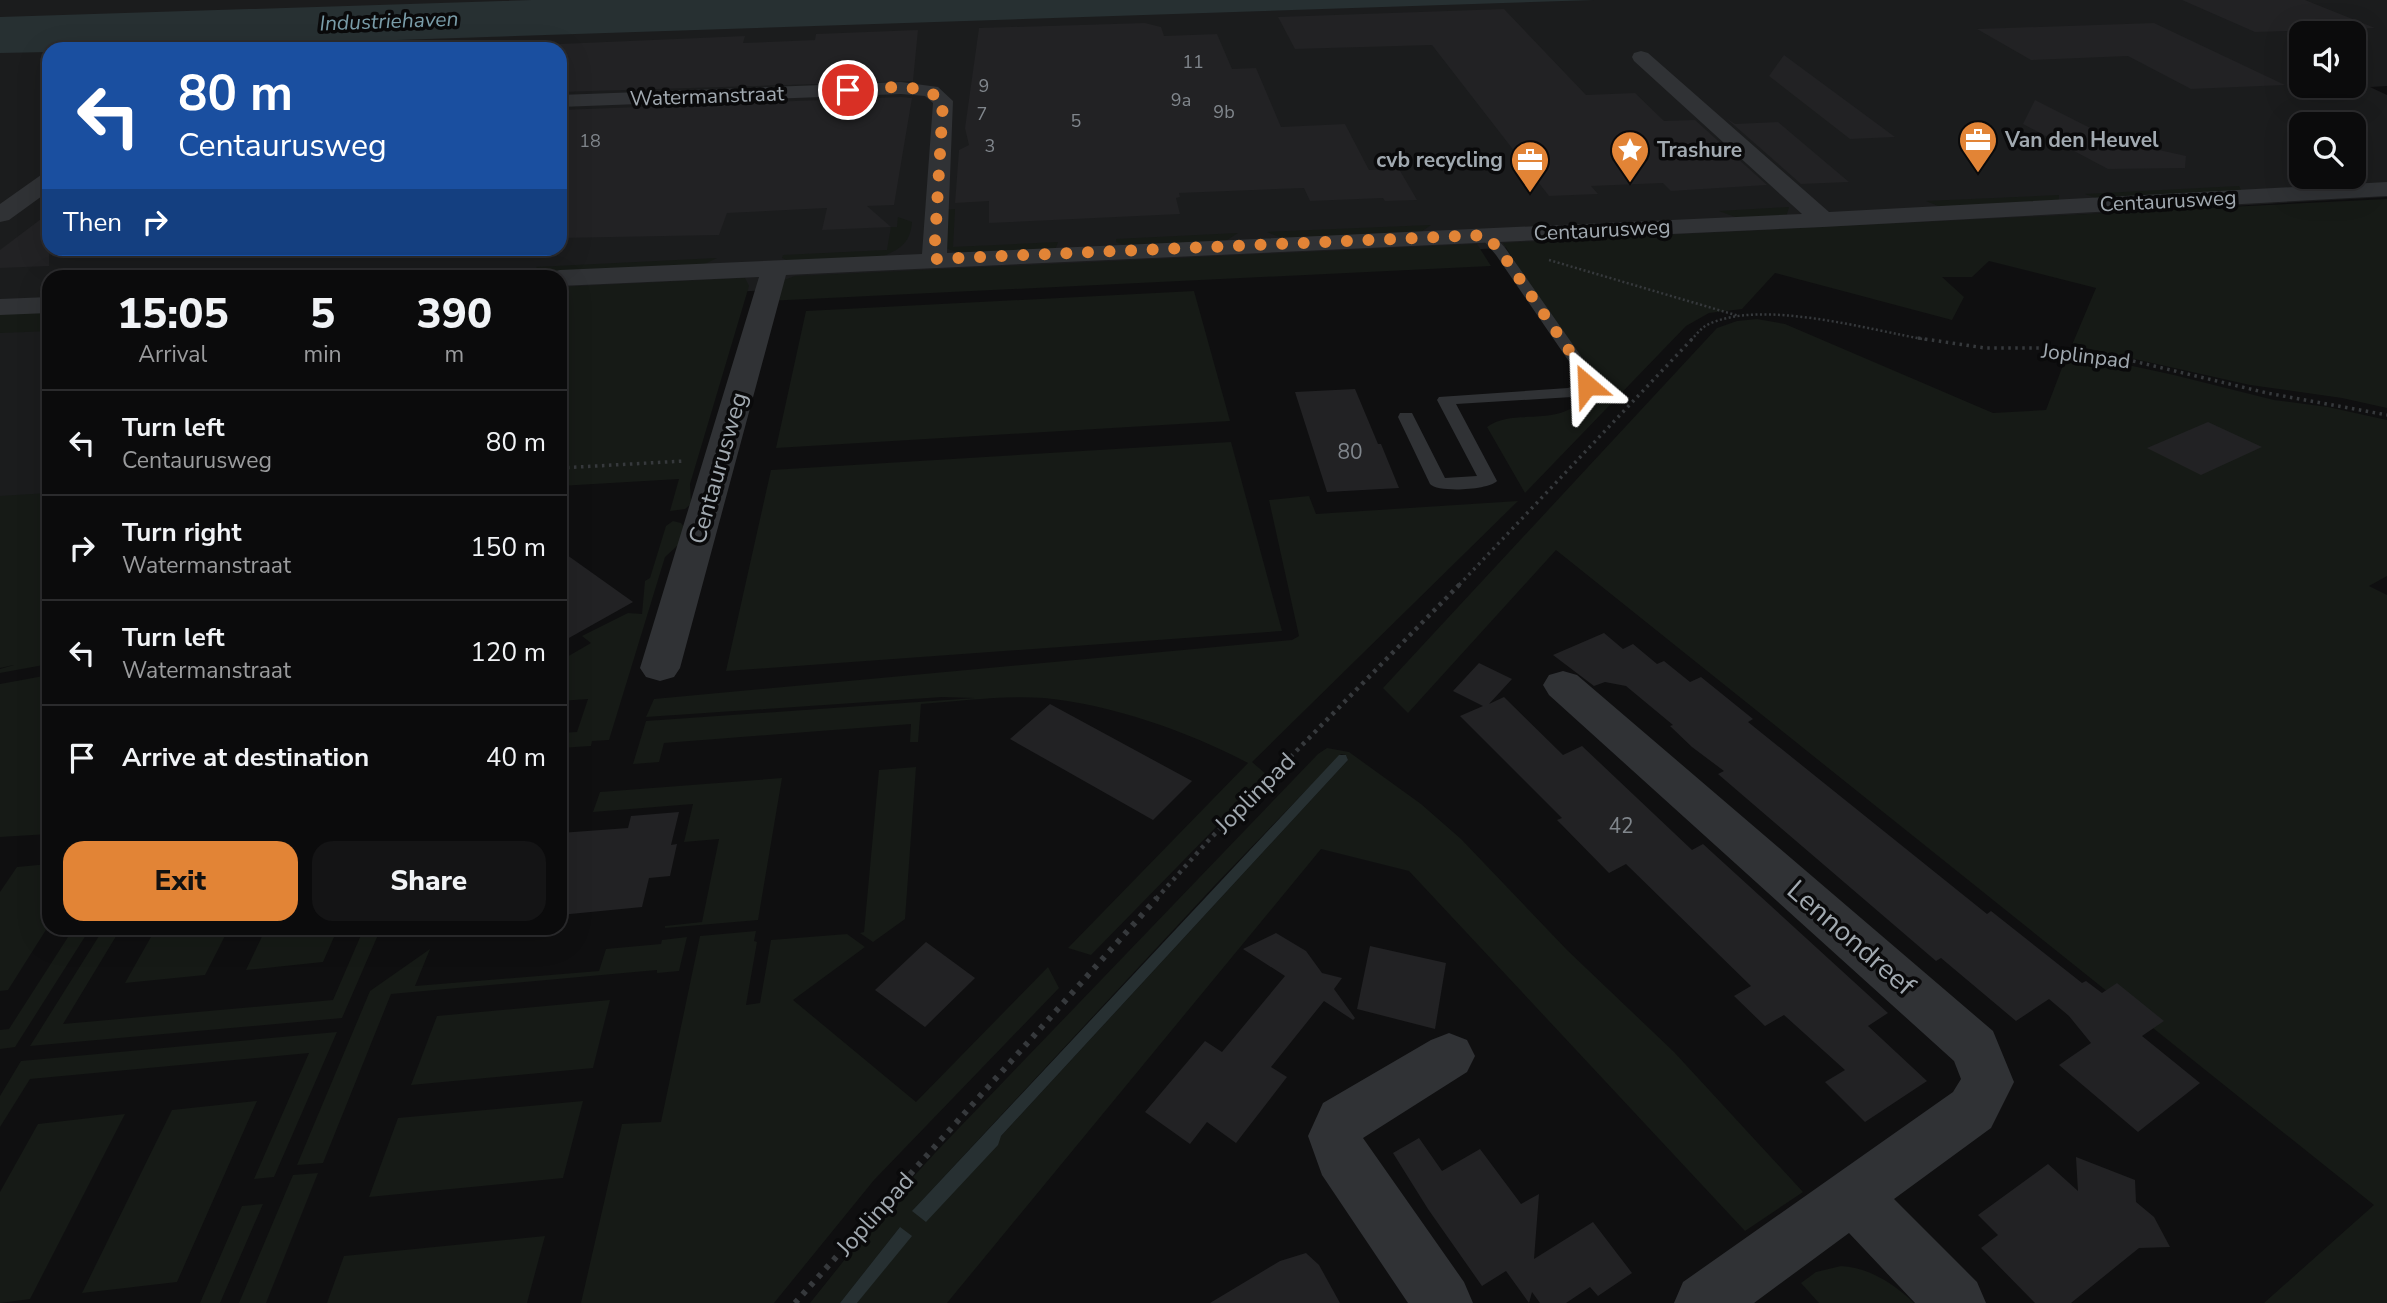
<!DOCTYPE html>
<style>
:root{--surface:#0b0b0c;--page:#141415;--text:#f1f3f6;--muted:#9a9b9d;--line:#2b2b2d;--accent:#e28436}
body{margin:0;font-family:"Nunito Sans",sans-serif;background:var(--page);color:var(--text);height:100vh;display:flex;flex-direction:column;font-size:26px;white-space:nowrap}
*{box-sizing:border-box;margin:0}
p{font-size:23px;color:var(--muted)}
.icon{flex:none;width:38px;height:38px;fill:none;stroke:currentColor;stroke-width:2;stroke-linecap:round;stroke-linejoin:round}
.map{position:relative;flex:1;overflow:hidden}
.panel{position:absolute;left:42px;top:270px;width:525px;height:665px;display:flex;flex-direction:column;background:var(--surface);border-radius:21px;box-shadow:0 7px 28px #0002,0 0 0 2px var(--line)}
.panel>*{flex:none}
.hud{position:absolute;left:42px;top:42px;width:525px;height:214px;border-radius:21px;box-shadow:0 7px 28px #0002,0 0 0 2px var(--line);background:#1a4fa0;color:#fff;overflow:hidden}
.buttons{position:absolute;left:2289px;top:21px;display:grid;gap:14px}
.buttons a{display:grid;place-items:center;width:77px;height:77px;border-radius:14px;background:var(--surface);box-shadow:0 7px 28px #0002,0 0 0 2px var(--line);font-size:35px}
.pin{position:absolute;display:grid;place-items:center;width:60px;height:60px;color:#fff;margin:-30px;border:4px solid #fff;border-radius:50%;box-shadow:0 2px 7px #0007}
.me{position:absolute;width:77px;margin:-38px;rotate:334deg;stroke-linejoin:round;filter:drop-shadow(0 0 5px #0008)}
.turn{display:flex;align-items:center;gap:24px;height:147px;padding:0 21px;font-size:32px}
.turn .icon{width:91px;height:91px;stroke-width:2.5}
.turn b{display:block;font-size:49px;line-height:60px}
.then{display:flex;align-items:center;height:66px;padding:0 21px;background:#0003;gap:14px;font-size:26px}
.eta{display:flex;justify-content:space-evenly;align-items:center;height:119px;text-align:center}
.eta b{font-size:42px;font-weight:800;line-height:49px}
.action{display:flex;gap:14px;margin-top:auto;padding:14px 21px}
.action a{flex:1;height:80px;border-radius:21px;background:var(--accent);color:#111;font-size:28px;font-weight:800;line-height:80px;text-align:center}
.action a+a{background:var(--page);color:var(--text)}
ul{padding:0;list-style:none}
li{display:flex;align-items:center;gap:21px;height:105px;padding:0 21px;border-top:2px solid var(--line)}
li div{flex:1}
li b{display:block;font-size:26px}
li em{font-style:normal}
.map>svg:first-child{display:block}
.built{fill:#1b1c1d;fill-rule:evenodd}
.green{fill:#161a16;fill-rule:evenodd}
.water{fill:#273032}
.building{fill:#222224}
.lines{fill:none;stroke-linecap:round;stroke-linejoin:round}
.path-far3{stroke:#36393c;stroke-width:2.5;stroke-dasharray:2 2.5;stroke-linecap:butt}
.path-far2{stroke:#36393c;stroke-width:3.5;stroke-dasharray:2.5 4.5;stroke-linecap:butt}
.path-far1{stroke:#36393c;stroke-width:4.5;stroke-dasharray:3.5 5;stroke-linecap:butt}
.path{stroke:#36393c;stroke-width:6;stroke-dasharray:4.5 7;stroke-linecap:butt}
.lane{fill:#303235;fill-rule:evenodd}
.street{fill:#303235;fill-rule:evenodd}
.route{stroke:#e28436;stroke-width:12;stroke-dasharray:0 21.6}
.labels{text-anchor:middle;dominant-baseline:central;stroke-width:7;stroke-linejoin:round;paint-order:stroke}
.far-number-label{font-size:18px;fill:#80868c}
.far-water-label{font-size:21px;font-style:italic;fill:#7a9da9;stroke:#0a0a0b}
.far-street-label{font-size:21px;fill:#a1a9b0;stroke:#0a0a0b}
.far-poi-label{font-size:21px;font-weight:bold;fill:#a1a9b0;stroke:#0a0a0b;text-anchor:start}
.number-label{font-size:21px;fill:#80868c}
.street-label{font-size:24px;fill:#a1a9b0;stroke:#0a0a0b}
.near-street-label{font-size:28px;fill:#a1a9b0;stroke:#0a0a0b}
</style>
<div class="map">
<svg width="2387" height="1303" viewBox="0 0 2387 1303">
<rect width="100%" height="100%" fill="#0f0f10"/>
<g class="built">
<polygon points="0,0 670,0 0,20"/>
<path d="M1500,0H2387V86L2370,87L2387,95V197L560,302V276H49V500L0,502V50ZM2301,33H2354V86H2301ZM49,49H560V248H49ZM2301,124H2354V177H2301Z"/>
</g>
<g class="green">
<polygon points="2239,186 2243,194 2104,201 2085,194"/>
<polygon points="2059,195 2059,201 1943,208 1926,201"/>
<path d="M2387,199V408L2342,398L2250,385L2072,345L2096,288L1989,261L1972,277H1942L1964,297L1952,320L1775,273L1742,309L1709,313L1686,326L1525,493L1487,427C1517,405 1567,434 1594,385L1503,243Z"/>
<polygon points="1789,207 1786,217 1738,218 1719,211"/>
<path d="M955,209L953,247L1058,242L1055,250C1021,252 978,262 946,248L945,210Z"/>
<path d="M898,217L912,222C910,242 902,248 884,256L797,264L782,258L783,255L887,250L891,227H897Z"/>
<polygon points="1431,225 1418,234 1289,241 1267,232"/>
<polygon points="1238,233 1221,244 1133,248 1116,242 1116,239"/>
<polygon points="1477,244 1491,266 767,301 776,283 795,276"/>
<polygon points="717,258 695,269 545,276 536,267"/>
<polygon points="495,269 483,276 411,276 410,273"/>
<polygon points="745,278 749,286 690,484 691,504 685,509 670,511 679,479 560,486 560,287"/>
<polygon points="1194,291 1230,421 776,448 806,311"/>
<polygon points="49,312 49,331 0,333 0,314"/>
<polygon points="1757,319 1785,324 1993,413 2046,410 2068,352 2174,375 2274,400 2328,407 2387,420 2387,576 2369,586 2387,595 2387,1303 2264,1303 2374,1205 1556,550 1408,713 1383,688 1717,328 1737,321"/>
<polygon points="1231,442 1282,631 726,671 771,470"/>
<polygon points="49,493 49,664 0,673 0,669 14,665 0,668 0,496"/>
<path d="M1309,496L1316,514L1518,501L1252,762L1267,775L1091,955L1068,948L1248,763C1187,731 1113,705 1044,698C1004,695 961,701 921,704L918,742H910L911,724L664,743L659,762L633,764L646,721L975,698L942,697L646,717L654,699L1292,640L1299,636L1269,500Z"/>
<polygon points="673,521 681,523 684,527 678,545 665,557 609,740 592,741 591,746 560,748 560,733 577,732 588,699 560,701 560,661 591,643 582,636 628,613 642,614 645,581 650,578 666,526"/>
<polygon points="49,675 49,834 0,837 0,684"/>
<path d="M1327,748L1349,752L1421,804L1461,839L1567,950L1674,1052L1803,1192L1745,1231L1409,871L1321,849L947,1303H857L900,1227L840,1303H810L894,1198L935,1153L1318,754ZM1341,754L1346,755L1348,760L1001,1136L913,1210L1216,884Z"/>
<polygon points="916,767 905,919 873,942 860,933 864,932 879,770"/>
<polygon points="782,778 758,920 665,928 665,926 702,922 719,839 684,842 693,804 593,812 600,792"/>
<polygon points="49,864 49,925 8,990 0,991 0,892 17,867"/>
<polygon points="104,928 121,928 63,1024 333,1000 364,928 381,928 342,1018 30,1046"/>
<polygon points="156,928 229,928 205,975 125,983"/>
<polygon points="266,928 338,928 323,962 246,970"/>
<polygon points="756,931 754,941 757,942 746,1005 760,1003 771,940 847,934 865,947 793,1000 916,1102 1048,967 1059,988 874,1180 774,1303 581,1303 622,1124 661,1122 700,936"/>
<polygon points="86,935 15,1047 0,1049 0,1030 9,1029 68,937"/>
<polygon points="687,937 679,971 657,973 657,970 391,994 323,1163 297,1165 370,991 430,949 415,986 599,971 606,949 661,944 662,940"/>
<polygon points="610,1000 593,1068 411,1085 437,1016"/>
<polygon points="337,1032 274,1177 254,1179 309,1053 30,1079 0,1127 0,1096 21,1061"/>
<polygon points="257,1101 177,1282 82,1293 172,1110"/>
<polygon points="583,1101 563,1178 369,1197 398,1118"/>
<polygon points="125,1114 30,1299 0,1303 0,1192 38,1124"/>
<polygon points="318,1173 266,1303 239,1303 293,1175"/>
<polygon points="263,1204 220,1303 200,1303 242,1206"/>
<polygon points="545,1236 527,1303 327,1303 344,1256"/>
<path d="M1841,1266C1870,1268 1893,1283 1914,1303H1819L1801,1283L1816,1272Z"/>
</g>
<g class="water">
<polygon points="532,0 1594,0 128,49 49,49 49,52 0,53 0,17"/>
<polygon points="1339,755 1346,755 1348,760 1001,1136 998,1145 926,1222 912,1211"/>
<polygon points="900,1227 912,1236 857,1303 840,1303"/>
</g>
<g class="building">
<polygon points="2182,0 2305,0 2375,28 2255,32"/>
<polygon points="1504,9 1586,95 1635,93 1664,121 1695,120 1767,185 1671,191 1663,183 1591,186 1598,194 1549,196 1432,45 1295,49 1278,17"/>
<polygon points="1145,23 1161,27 1164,36 1217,34 1232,69 1256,68 1281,127 1345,124 1369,170 1399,169 1417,200 1385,201 1383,198 1310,201 1304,188 1179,193 1180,197 1176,198 1180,214 989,223 989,201 955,203 959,150 969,145 965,128 979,28"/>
<polygon points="2154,23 2285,85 2191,89 2128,56 2031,60 1977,29"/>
<polygon points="918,30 913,81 560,92 560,44 745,36 743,43 815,40 816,34"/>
<polygon points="1784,55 1895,137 1850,139 1769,76"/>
<polygon points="901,97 912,98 894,205 867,206 891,227 822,230 827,208 727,213 719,235 560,238 560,110"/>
<polygon points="2035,100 2114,140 2186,156 2185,168 2108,169 2023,124"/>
<polygon points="1726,118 1735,124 1778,122 1849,182 1801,184"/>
<polygon points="49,213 49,266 0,268 0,250"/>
<polygon points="1355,389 1378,444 1381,444 1399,488 1327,492 1295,392"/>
<polygon points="2208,422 2262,447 2201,475 2147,448"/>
<polygon points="560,550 633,602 560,643"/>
<polygon points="1604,633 1623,649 1633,644 1657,664 1664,661 1690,682 1701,677 1753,719 1748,722 1987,914 1991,911 2082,983 2086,981 2102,993 2117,983 2164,1021 2142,1036 2200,1083 2138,1132 2059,1065 2091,1043 2069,1016 2049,999 2016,1021 1941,958 1936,961 1718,774 1724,771 1692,747 1670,726 1673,725 1626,686 1605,682 1594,686 1553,655"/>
<polygon points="1479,663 1512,679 1489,704 1504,697 1563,755 1582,746 1692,850 1703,844 1888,1013 1868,1026 1927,1081 1865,1122 1825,1082 1845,1070 1784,1015 1765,1026 1734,996 1751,986 1626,864 1609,873 1557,820 1562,818 1460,716 1483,706 1453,691"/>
<polygon points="1050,704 1192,781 1153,820 1010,739"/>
<polygon points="679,812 671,845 677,844 670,876 649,878 642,907 560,915 560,833 628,828 631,816"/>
<polygon points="1276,933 1306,951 1322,973 1342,978 1334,989 1355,1018 1353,1020 1324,1001 1271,1067 1287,1077 1236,1143 1207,1122 1190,1144 1145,1112 1205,1041 1222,1052 1285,976 1243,949"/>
<polygon points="926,942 975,978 925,1027 875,990"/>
<polygon points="1370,946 1446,963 1435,1029 1357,1009"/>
<polygon points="1419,1138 1442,1171 1480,1149 1521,1204 1539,1194 1534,1259 1593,1222 1632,1273 1598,1296 1590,1287 1566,1303 1540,1303 1532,1292 1529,1303 1506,1271 1482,1286 1428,1209 1393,1153"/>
<polygon points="2076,1157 2135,1180 2136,1202 2154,1217 2170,1247 2139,1248 2071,1303 2035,1303 1981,1248 1998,1235 1978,1215 2048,1164 2078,1191"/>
<polygon points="1306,1253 1319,1265 1340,1303 1210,1303 1280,1261"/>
</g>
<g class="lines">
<g class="path-far3">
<polyline points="1549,260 1739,316"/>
<path d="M1691,340C1696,335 1701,328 1707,325C1761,298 1869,330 1928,340"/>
</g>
<g class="path-far2">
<polyline points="1918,338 1985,348 2054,348 2108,355 2267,393 2387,415"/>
<polyline points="560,468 684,461"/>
<polyline points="1459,585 1693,338"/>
</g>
<polyline class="path-far1" points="1156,899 1208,841 1461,583"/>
<polyline class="path" points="795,1303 1157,898"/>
<path class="lane" d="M1486,231L1491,232L1506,249L1597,379L1588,392L1572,397L1456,404L1497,481C1489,490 1438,493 1430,484L1398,417L1400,413H1412L1445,478L1477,476L1437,400L1439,397L1568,388L1576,385L1581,379L1496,255L1479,235Z"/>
<g class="street">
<polygon points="1641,51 1648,53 1829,212 2387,182 2387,196 1823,227 786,275 680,668 674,677 660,681 646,677 640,668 759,277 560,286 560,276 548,276 551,272 560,270 922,254 933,103 925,96 901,94 560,107 560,95 901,82 938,87 953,101 947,253 1802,214 1634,61 1632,57 1634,53"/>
<polygon points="49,173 49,191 9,220 0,222 0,204 41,175"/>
<polygon points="49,297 49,313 0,315 0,299"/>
<polygon points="1563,671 1577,675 1993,1031 2014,1082 1991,1128 1894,1199 1977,1282 1986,1303 1915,1303 1849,1233 1754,1303 1674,1303 1683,1282 1953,1092 1961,1079 1954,1061 1549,695 1543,685 1549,675"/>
<polygon points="1449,1033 1467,1040 1475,1056 1467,1072 1363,1138 1464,1282 1473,1303 1408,1303 1322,1175 1308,1136 1323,1103 1431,1040"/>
</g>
</g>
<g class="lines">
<path class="route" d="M848,90C878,89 919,80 943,101L934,259L1486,235L1501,252L1589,379L1587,385"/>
</g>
<defs>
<symbol id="office-pin" viewBox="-11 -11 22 30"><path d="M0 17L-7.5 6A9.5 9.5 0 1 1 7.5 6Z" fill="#e28436" stroke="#0a0a0b"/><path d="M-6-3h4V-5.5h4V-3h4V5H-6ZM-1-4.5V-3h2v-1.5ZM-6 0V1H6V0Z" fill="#fff"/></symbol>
<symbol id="sight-pin" viewBox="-11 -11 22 30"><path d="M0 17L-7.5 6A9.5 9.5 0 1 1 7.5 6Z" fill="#e28436" stroke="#0a0a0b"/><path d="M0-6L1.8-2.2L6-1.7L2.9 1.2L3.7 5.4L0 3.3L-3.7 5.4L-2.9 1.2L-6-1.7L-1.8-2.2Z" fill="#fff"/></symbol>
</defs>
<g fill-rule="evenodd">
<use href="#office-pin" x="1956" y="118" width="44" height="60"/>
<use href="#sight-pin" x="1608" y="128" width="44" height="60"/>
<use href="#office-pin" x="1508" y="138" width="44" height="60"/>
</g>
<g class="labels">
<g class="far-number-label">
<text x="1193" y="62">11</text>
<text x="984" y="86">9</text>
<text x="1181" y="100">9a</text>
<text x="1224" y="112">9b</text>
<text x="982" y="114">7</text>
<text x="1076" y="121">5</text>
<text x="590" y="141">18</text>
<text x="990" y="146">3</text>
</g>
<g class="far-water-label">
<text transform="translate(389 21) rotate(-2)">Industriehaven</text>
</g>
<g class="far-street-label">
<text transform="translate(707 96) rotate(-2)">Watermanstraat</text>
<text transform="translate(2168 201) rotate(-3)">Centaurusweg</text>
<text transform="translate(1602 230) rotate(-3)">Centaurusweg</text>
<text transform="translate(2086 356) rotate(7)">Joplinpad</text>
</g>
<g class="far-poi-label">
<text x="2005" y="140">Van den Heuvel</text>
<text x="1657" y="150">Trashure</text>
<text x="1503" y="160" text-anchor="end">cvb recycling</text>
</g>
<g class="number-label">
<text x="1350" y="452">80</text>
<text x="1621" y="826">42</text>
</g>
<g class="street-label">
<text transform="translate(718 468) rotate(-74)">Centaurusweg</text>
<text transform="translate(1255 793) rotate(-45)">Joplinpad</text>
<text transform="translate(875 1214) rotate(-48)">Joplinpad</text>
</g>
<g class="near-street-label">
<text transform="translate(1851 938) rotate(41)">Lennondreef</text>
</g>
</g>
</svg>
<div class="buttons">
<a><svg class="icon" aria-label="sound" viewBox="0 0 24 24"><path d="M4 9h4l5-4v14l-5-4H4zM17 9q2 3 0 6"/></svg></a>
<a><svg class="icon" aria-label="search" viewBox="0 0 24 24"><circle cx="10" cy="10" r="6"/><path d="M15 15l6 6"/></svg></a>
</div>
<div class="pin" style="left:848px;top:90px;background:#d93025"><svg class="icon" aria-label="arrive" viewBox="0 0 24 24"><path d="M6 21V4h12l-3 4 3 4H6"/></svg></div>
<svg class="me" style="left:1587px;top:385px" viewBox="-20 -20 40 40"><path d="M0-17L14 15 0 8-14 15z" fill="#e28436" stroke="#fff" stroke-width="4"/></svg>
<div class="hud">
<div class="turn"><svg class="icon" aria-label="left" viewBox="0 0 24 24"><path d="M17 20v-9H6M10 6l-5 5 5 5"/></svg><div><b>80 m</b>Centaurusweg</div></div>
<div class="then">Then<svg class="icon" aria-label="right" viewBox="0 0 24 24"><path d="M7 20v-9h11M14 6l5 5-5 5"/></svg></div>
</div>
<section class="panel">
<div class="eta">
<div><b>15:05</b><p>Arrival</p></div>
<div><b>5</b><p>min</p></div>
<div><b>390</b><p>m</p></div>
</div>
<ul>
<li><svg class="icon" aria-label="left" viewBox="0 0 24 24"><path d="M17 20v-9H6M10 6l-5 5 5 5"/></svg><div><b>Turn left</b><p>Centaurusweg</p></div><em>80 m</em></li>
<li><svg class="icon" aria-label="right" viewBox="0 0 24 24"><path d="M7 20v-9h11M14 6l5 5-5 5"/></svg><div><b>Turn right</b><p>Watermanstraat</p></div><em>150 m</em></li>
<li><svg class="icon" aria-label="left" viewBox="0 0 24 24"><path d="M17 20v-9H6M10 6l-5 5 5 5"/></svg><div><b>Turn left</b><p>Watermanstraat</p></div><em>120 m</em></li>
<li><svg class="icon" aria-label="arrive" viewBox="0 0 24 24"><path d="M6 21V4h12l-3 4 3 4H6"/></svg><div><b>Arrive at destination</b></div><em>40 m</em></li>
</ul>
<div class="action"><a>Exit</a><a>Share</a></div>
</section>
</div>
